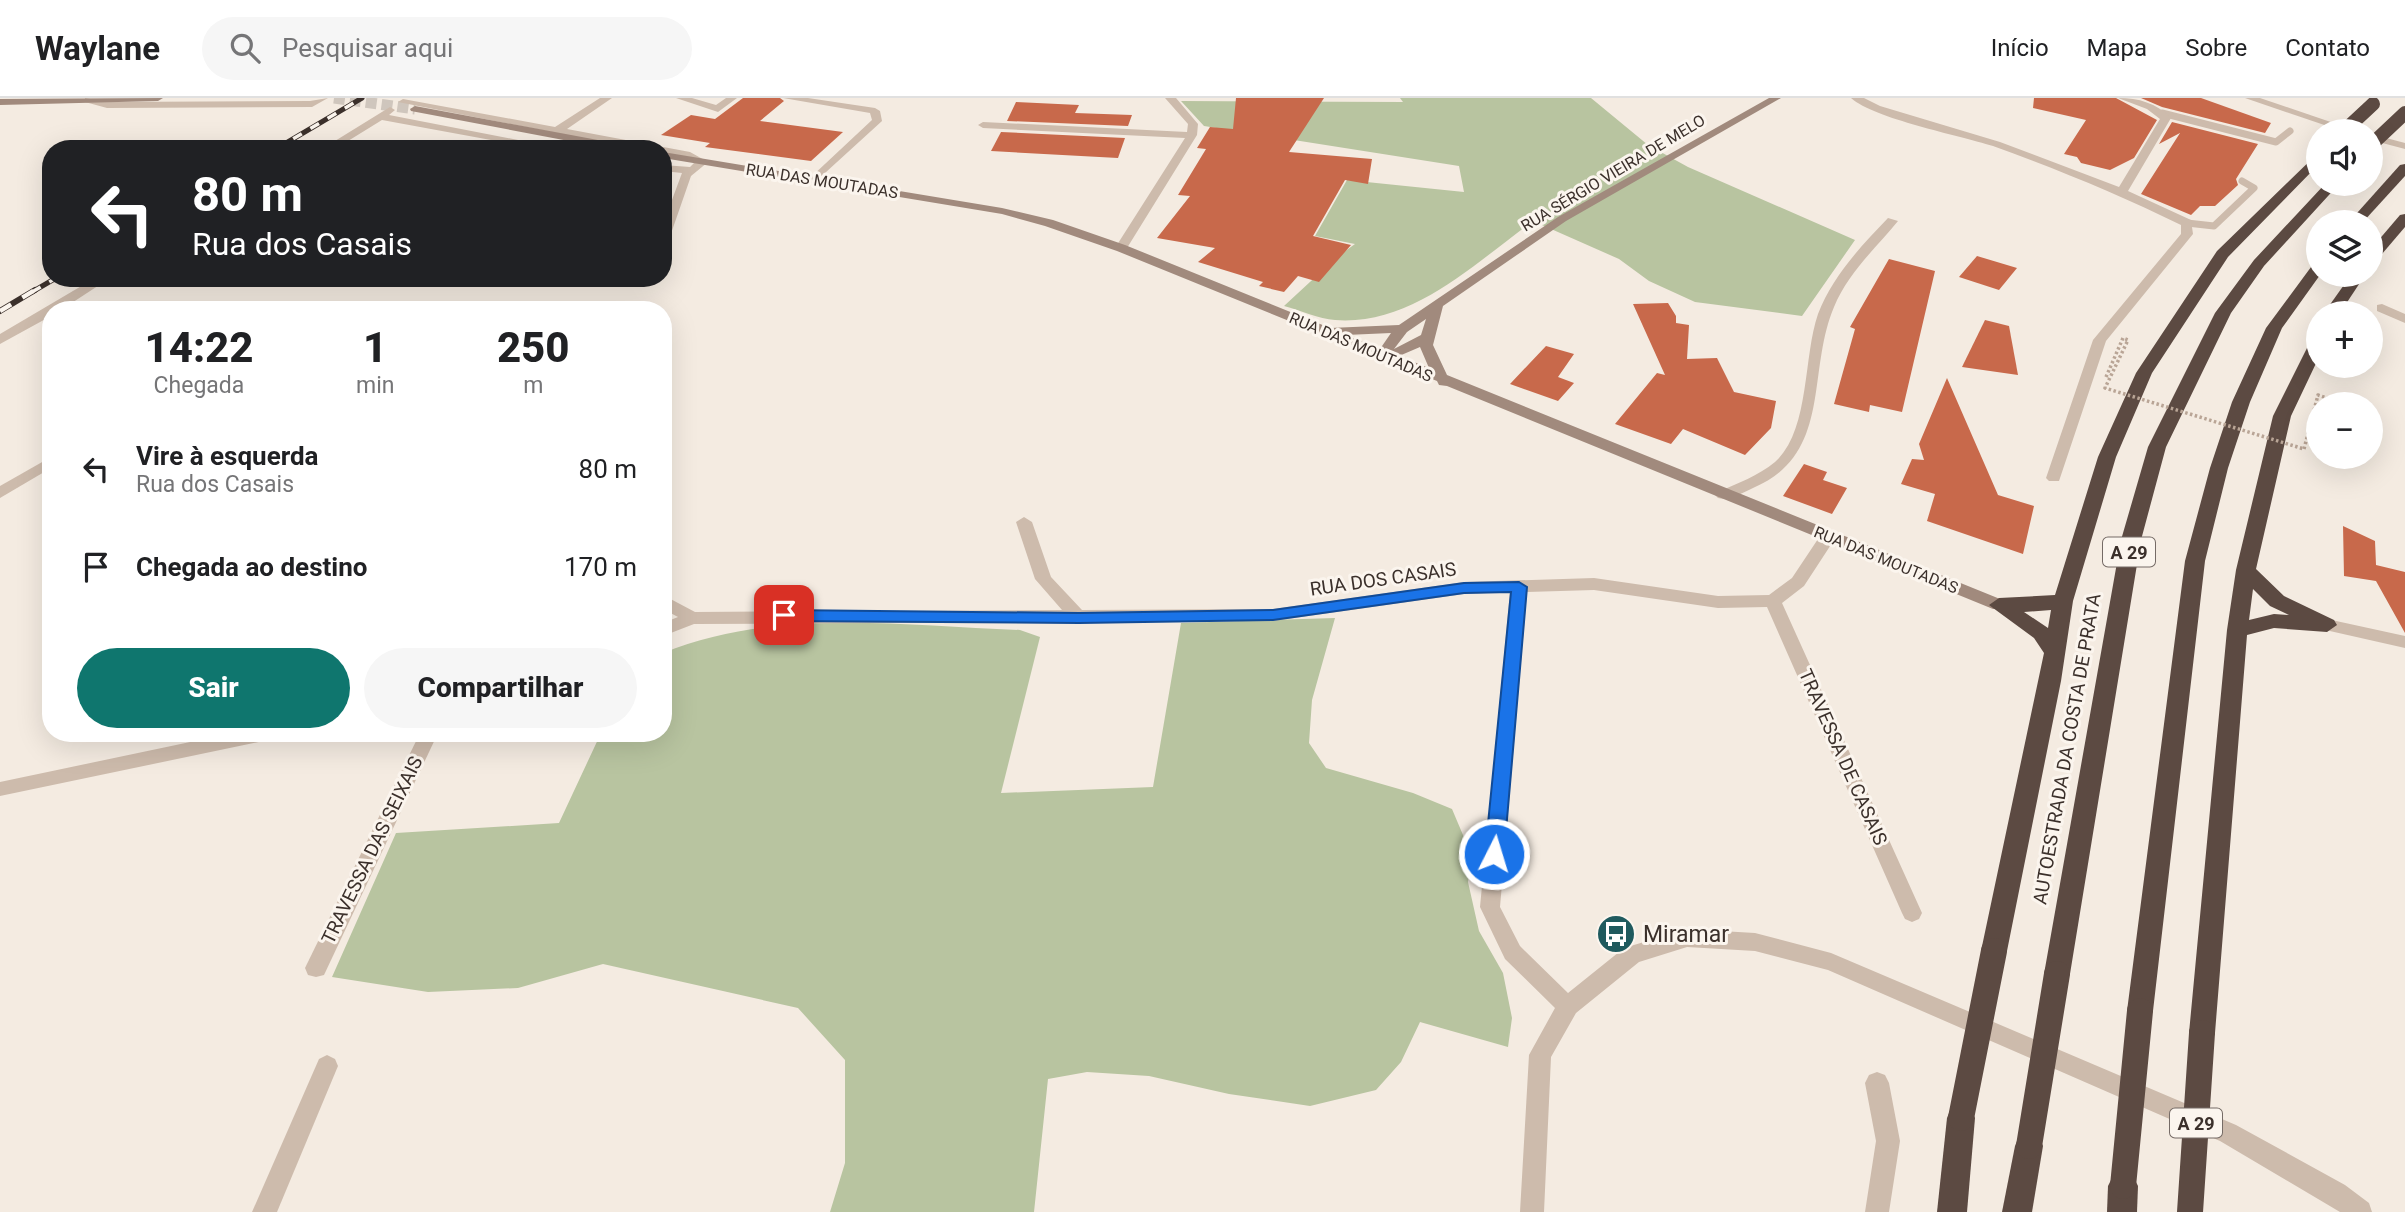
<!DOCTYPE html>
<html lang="pt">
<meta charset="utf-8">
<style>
:root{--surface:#fff;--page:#f6f6f6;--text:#202124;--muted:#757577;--line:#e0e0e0;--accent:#0f766e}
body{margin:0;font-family:Roboto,sans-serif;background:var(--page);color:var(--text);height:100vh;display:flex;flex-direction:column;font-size:26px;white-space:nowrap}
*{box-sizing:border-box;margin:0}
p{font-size:23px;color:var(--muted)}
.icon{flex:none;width:38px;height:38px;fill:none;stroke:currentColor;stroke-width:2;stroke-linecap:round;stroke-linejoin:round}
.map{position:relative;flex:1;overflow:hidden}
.side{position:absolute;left:42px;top:203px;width:630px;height:441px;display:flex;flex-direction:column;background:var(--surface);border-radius:28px;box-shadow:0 7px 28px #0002}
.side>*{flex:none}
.guide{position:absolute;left:42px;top:42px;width:630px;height:147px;border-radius:28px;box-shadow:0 7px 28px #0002;background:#202124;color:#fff;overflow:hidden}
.tools{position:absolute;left:2306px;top:21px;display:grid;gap:14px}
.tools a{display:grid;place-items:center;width:77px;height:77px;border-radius:50%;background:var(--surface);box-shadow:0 7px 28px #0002;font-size:35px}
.pin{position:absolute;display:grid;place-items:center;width:60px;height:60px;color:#fff;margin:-30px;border-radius:14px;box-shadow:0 4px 10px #0006}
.me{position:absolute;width:77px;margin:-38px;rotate:5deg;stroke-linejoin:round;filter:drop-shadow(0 0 5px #0008)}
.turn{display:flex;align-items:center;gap:24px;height:147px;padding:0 35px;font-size:32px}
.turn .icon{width:91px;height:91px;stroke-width:2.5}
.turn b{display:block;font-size:49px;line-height:60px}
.eta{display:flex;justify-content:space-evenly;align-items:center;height:119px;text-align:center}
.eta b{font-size:42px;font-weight:800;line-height:49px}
.button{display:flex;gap:14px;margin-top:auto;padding:14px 35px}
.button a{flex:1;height:80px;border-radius:42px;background:var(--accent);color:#fff;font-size:28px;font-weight:800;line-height:80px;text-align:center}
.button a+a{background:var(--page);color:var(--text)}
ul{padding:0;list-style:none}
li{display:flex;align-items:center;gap:21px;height:98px;padding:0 35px}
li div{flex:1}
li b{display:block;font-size:26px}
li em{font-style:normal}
header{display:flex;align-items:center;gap:42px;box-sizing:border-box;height:98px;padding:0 35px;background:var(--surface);border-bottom:2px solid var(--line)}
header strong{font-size:33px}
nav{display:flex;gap:38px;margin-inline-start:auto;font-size:24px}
.search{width:490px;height:63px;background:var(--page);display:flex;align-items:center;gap:18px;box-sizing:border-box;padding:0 24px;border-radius:38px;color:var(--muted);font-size:26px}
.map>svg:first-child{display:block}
.green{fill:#b8c4a0}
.building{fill:#c8694b}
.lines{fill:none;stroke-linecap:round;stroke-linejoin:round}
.secondary-tunnel{stroke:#cfc6bd;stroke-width:11;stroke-dasharray:11 5;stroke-linecap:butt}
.path{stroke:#b9a596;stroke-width:3.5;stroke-dasharray:2.5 2.5;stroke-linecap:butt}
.service{stroke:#cdbbac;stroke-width:7}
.minor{fill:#cdbbac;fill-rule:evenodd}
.tertiary{fill:#cdbbac;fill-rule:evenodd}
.secondary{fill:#a18a7d;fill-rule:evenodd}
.motorway{fill:#5c4a42;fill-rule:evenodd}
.rail-far1-casing{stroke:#3b302b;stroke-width:5}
.rail-casing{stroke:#3b302b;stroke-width:6}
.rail-far1{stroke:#fbf5ee;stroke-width:3.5;stroke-dasharray:10;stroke-linecap:butt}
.rail{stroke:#fbf5ee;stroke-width:4.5;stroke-dasharray:13;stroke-linecap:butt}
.path-bridge{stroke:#b9a596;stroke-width:3.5;stroke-dasharray:2.5 2.5;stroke-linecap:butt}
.motorway-bridge-far1{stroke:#5c4a42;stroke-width:14}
.motorway-bridge{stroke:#5c4a42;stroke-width:26}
.route{fill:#1a73e8;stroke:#114b97;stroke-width:2}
.labels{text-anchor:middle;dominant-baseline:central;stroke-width:6;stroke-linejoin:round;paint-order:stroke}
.far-street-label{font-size:16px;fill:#3b302b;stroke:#fbf5ee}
.shield{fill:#fbf5ee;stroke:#756b66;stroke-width:2}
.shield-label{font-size:18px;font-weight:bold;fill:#3b302b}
.street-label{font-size:19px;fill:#3b302b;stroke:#fbf5ee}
.near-poi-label{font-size:23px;fill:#3b302b;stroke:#fbf5ee;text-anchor:start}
</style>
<header>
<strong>Waylane</strong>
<div class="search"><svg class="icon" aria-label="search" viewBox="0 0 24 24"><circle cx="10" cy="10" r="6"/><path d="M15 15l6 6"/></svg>Pesquisar aqui</div>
<nav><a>Início</a><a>Mapa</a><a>Sobre</a><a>Contato</a></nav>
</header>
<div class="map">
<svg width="2405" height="1114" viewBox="0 0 2405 1114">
<rect width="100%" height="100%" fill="#f4ebe1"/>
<g class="green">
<path d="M1400,0H1591L1648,47L1688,69L1855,142L1802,218L1695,204L1649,183L1619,161L1533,123C1475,165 1412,228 1335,222C1319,221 1300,212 1284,208L1337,159L1355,146L1315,138L1347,82L1464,94L1459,68L1204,28L1181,3L1403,4Z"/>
<path d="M1335,520L1312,602L1309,645L1326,670L1413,695L1452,711L1471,756L1468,784L1479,833L1503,875L1512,920L1508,949L1420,924L1401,964L1376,992L1310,1008L1229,996L1149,978L1087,974L1048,981L1034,1114H830L845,1065V962L798,910L603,866L518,890L428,894L332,879L396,735L559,725L601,635H663V555C775,509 902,528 1020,532L1040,539L1001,695L1153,689L1181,525Z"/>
</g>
<g class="building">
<polygon points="743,0 780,0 784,3 760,23 843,34 811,63 705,49 710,45 661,37 691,17 715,21"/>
<polygon points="1236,0 1324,0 1289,54 1372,61 1368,86 1345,82 1313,138 1351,147 1319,184 1298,178 1284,194 1259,188 1263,184 1198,164 1215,150 1157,140 1190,98 1178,97 1206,51 1197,50 1210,29 1233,31"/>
<polygon points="2034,0 2116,0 2157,22 2134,60 2110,72 2081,65 2077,59 2064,56 2086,22 2033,10"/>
<polygon points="2141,0 2201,0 2271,25 2265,35 2162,9"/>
<polygon points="1016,4 1079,7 1075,15 1132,17 1128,28 1007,23"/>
<polygon points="2172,24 2258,46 2236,81 2238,87 2215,108 2200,108 2191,117 2141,96 2180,35 2159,46"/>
<polygon points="1001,34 1125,40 1118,60 991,53"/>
<polygon points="1977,158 2017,170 1999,192 1959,179"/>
<polygon points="1889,161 1935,173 1902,314 1870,307 1869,314 1834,306 1855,231 1850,229"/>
<polygon points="1668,205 1676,218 1676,225 1689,227 1687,261 1717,260 1734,294 1776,303 1771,330 1745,357 1683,331 1671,346 1615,326 1657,275 1665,277 1633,206"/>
<polygon points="1985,222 2009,228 2018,277 1962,269"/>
<polygon points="1546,248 1574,256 1558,279 1574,285 1558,303 1510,286"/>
<polygon points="1947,280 1998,397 2034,408 2023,456 1927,423 1935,396 1901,386 1912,361 1924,362 1919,346"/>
<polygon points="1804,366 1827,374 1823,382 1847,390 1832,416 1783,398"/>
<polygon points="2343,428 2375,443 2376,467 2405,474 2405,535 2376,483 2344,478"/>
</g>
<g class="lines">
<polyline class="secondary-tunnel" points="334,0 415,11"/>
<polyline class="path" points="2304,351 2318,297 2327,300 2325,306"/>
<g class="service">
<polyline points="2162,15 2276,44 2290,33"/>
<polyline points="2187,125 2214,128 2254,90 2242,83"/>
</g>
<g class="minor">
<polygon points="85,0 107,4 310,3 328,0 312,9 107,10 85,4"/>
<polygon points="600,0 612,0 567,31 690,54 708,64 691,78 667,147 663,148 663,126 682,75 663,73 663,67 690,69 695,64 687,60 663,55 663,51 638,51 398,4 403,1 555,29"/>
<polygon points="676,0 692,0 716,7 726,0 737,0 718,14"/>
<polygon points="783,0 808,0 875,10 880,13 882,23 814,85 808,82 810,80 872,22 870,15"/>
<polygon points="1165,0 1176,0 1198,26 1197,37 1127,150 1121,154 1115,150 1185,40 983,30 978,27 983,24 1187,34 1188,26"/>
<path d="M1851,0H1864L1880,8L2000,44L2119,89L2160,21L2147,11L2118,0C2139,0 2156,5 2171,20L2128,93L2191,122L2193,136L2106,243L2059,383H2049L2046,380L2093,242L2181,136V127C2120,97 2057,71 1993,48C1958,37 1875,21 1851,0Z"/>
<polygon points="390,9 395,12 389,17 564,51 540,51 382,22 335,51 322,51"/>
<path d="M1888,120L1898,123C1875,151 1848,175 1834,209C1806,275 1833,356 1753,390C1742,395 1729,403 1718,400L1715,397L1718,394C1738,385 1758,378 1775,364C1810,333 1803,259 1818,216C1832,179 1861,148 1888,120Z"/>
<polygon points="95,180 110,180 61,212 51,212 51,218 0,246 0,236"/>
<polygon points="645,180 657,180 650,186 646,185"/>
<polygon points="2382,206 2405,216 2405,225 2377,213 2377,207"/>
<polygon points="51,359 51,370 0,400 0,388"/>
<polygon points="1024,419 1032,424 1051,479 1082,512 1273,511 1464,484 1594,480 1718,498 1769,497 1792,480 1822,435 1834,435 1836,439 1804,488 1782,505 1922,815 1919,821 1912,824 1905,821 1902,815 1767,509 1718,510 1594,492 1527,494 1500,809 1520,848 1568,895 1624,850 1687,831 1755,835 1831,855 2236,1027 2345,1087 2369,1105 2372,1114 2340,1114 2220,1043 1828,872 1755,853 1687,849 1639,864 1576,915 1551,959 1544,1114 1520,1114 1529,957 1555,910 1505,861 1480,809 1510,494 1464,496 1273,523 694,526 663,538 663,525 678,519 663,511 663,497 695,514 1062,512 1035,481 1016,424"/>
<polygon points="233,635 277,635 275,640 268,642 0,698 0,684"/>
<polygon points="420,635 438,635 324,877 316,879 308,877 305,870"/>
<polygon points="327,957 335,961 338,968 277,1114 252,1114 319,961"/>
<polygon points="1877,974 1885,977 1889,985 1900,1043 1889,1114 1865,1114 1876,1043 1865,985 1869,977"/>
</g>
<g class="tertiary">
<polygon points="2245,0 2260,0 2357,33 2342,33"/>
<polygon points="2371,36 2405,45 2405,51 2371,42"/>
<polygon points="2327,521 2405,538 2405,550 2321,531 2318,527"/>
</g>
<g class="secondary">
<polygon points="163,0 158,3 0,7 0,1"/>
<path d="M1769,0H1781L1566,123L1443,208L1433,247L1447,277L2005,503L2007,507L2005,511H1993L1447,288L1439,287L1437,283L1117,153L1045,128L1002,116L663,60V54L1002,110L1053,122L1125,147L1330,230L1399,227L1558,119ZM1426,221L1421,237L1394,251L1407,234ZM1391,235L1380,251L1346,237ZM1420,249L1429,270L1399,258Z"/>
<polygon points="415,8 630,48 635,51 611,51 411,13 410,11"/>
</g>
<g class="motorway">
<path d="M2319,54V66L2228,159L2152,275L2116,359L2073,503L2061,583L2007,853L2003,861L1994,864L1985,861L1981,853L2044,555L2034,540L1989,507L1999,500L2055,497L2098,359L2136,275L2217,153ZM2051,512L2048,530L2024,514Z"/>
<polygon points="2405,66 2405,78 2363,124 2349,124 2400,67"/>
<polygon points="2325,86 2339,86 2264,168 2231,215 2166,349 2141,442 2070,876 2066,884 2057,887 2048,884 2044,876 2121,442 2148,349 2215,215 2254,162"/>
<polygon points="2405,116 2405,129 2376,163 2371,164 2371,151 2400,117"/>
<polygon points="2319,164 2320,177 2282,230 2250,304 2228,370 2205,463 2153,913 2149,921 2140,925 2131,921 2127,913 2185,463 2210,370 2232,304 2266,230 2314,165"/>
<polygon points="2351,177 2365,177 2340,215 2324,215"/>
<path d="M2319,237V259L2291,318L2256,471L2284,498L2334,522L2337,527L2327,534L2274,530L2247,537L2215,935L2212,944L2202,947L2192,944L2189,935L2227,532L2236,472L2273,318L2311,242ZM2253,491L2270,508L2289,517L2274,516L2249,522Z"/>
<polygon points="1961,1007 1971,1010 1975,1020 1967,1114 1937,1114 1947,1020 1951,1010"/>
<polygon points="2029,1034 2039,1038 2043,1048 2032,1114 2002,1114 2015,1048 2019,1038"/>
<polygon points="2123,1073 2133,1078 2138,1088 2137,1114 2107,1114 2108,1088 2113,1078"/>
</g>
<defs>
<g id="rail-far1">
<polyline points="276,51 362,0"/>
<polyline points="32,194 56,180"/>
</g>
<polyline id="rail" points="0,213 35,192"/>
</defs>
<use href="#rail-far1" class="rail-far1-casing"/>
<use href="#rail" class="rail-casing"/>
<use href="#rail-far1" class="rail-far1"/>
<use href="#rail" class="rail"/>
<polyline class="path-bridge" points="2106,279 2123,240 2128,242 2105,290 2304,351"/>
<g class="motorway-bridge-far1">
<polyline points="2344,33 2373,6"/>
<polyline points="2371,47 2405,15"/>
</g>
<g class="motorway-bridge">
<polyline points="1961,1020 1994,853"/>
<polyline points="2029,1048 2057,876"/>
<polyline points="2123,1088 2140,913"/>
<polyline points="2190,1114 2202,935"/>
</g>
</g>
<polygon class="route" points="1519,484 1527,489 1504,756 1494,763 1485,756 1511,494 1464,495 1273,522 1079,525 784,523 776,517 784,512 1079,515 1273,512 1464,485"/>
<defs>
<symbol id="bus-disc" viewBox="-11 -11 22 22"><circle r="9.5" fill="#1f5a5e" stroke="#fbf5ee"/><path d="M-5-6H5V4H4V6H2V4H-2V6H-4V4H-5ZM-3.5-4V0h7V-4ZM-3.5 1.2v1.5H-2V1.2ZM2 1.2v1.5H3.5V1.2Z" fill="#fff"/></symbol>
</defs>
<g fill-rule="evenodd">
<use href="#bus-disc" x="1594" y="814" width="44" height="44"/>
</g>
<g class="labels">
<g class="far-street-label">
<text transform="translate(1613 75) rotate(-31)">RUA SÉRGIO VIEIRA DE MELO</text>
<text transform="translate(822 83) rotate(9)">RUA DAS MOUTADAS</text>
<text transform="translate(1361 249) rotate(23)">RUA DAS MOUTADAS</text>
<text transform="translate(1886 462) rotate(22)">RUA DAS MOUTADAS</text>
</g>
<g class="shield">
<rect x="2103" y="439.5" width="52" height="29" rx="5"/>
<rect x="2170" y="1010.5" width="52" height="29" rx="5"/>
</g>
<g class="shield-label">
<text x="2129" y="454">A 29</text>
<text x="2196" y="1025">A 29</text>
</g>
<g class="street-label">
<text transform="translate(1383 481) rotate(-8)">RUA DOS CASAIS</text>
<text transform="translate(2067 651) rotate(-80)">AUTOESTRADA DA COSTA DE PRATA</text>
<text transform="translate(1843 659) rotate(66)">TRAVESSA DE CASAIS</text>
<text transform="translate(372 752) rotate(-64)">TRAVESSA DAS SEIXAIS</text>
</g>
<g class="near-poi-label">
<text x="1643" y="836">Miramar</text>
</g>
</g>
</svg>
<div class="tools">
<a><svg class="icon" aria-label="sound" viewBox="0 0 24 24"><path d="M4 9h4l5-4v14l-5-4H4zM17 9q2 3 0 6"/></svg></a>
<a><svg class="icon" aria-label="layers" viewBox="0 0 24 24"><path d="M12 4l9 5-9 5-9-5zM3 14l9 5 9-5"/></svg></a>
<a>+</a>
<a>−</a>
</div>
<div class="pin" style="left:784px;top:517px;background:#d93025"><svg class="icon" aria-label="arrive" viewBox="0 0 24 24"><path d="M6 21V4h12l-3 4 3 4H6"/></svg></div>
<svg class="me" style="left:1494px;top:756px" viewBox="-20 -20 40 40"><circle r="17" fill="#1a73e8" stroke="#fff" stroke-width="3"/><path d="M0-11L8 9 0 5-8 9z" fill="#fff"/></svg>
<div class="guide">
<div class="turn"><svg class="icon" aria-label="left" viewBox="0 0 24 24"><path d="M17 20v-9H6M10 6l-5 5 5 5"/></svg><div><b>80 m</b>Rua dos Casais</div></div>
</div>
<section class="side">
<div class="eta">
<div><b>14:22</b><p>Chegada</p></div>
<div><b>1</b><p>min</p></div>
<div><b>250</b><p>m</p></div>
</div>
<ul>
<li><svg class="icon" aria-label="left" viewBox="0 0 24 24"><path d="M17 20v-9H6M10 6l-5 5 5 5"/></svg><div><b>Vire à esquerda</b><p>Rua dos Casais</p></div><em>80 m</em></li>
<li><svg class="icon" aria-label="arrive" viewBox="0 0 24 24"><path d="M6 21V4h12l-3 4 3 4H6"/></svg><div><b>Chegada ao destino</b></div><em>170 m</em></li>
</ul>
<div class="button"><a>Sair</a><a>Compartilhar</a></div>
</section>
</div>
